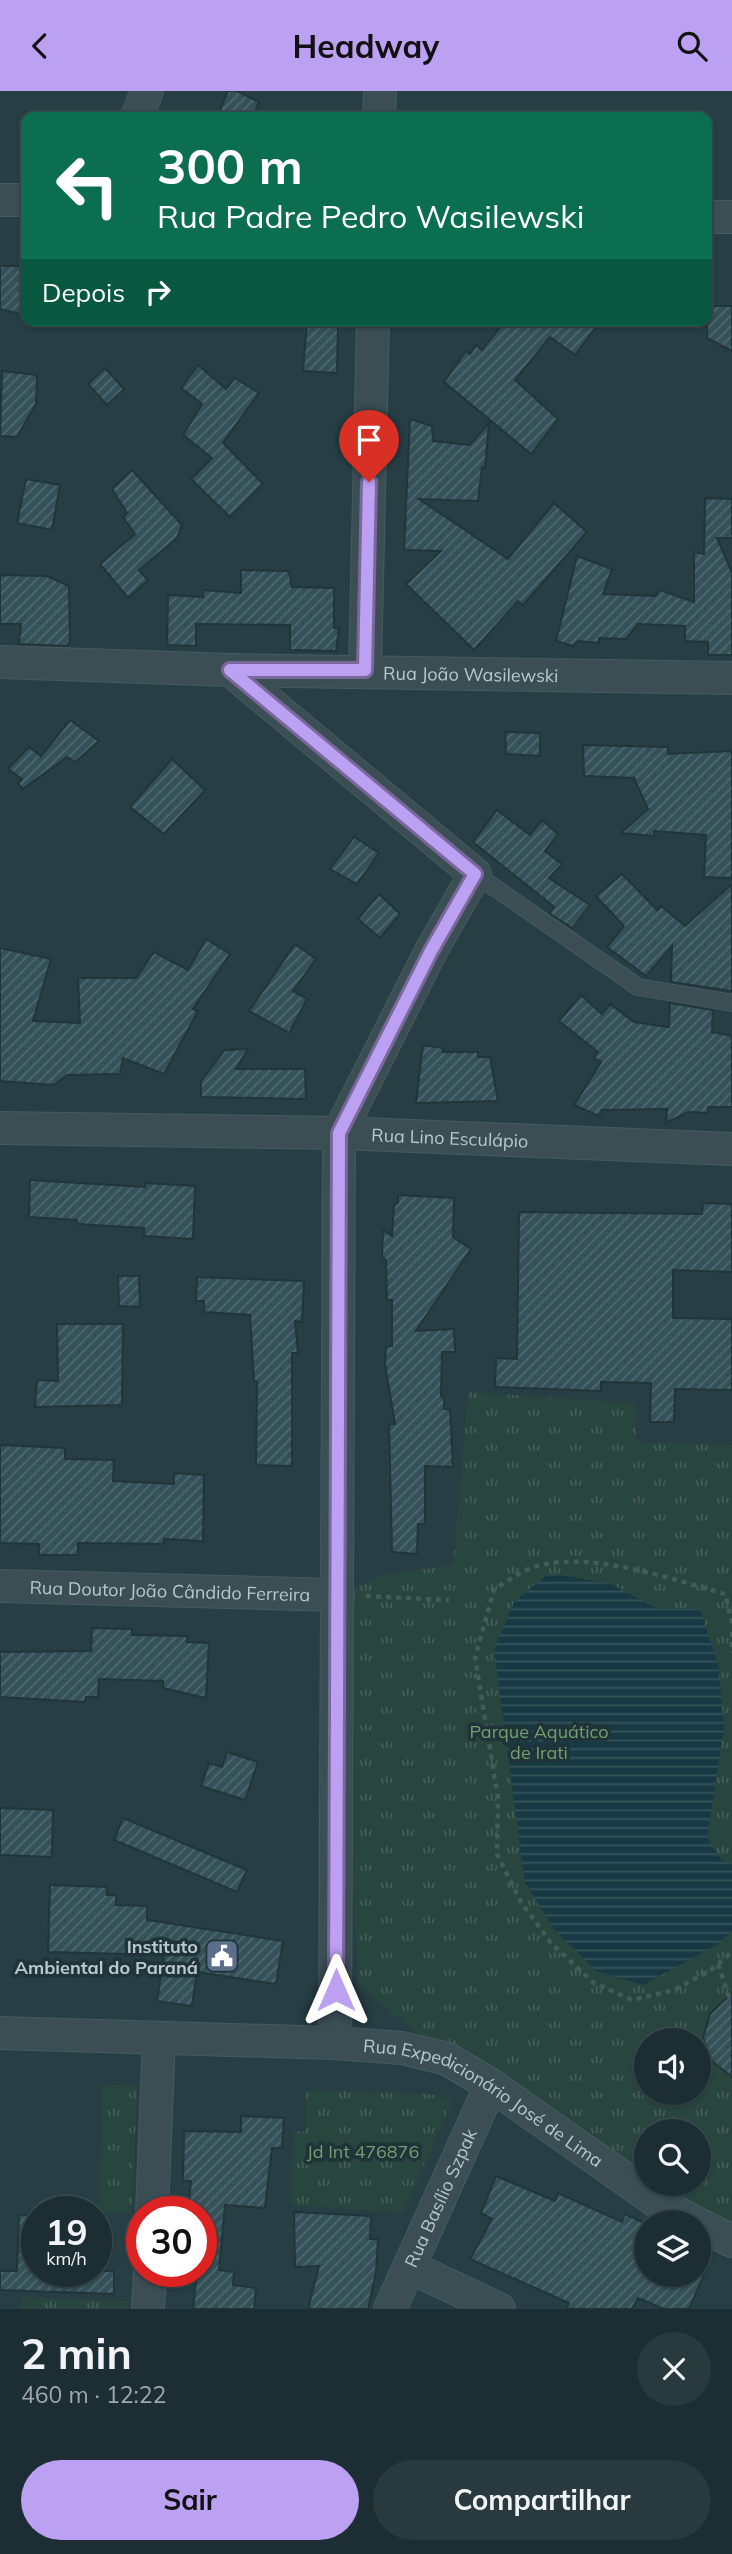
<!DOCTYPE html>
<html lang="pt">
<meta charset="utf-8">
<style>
:root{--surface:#1c2e33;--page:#293a3f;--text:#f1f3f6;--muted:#a0a8ac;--line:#3a4a4e;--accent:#bca0f2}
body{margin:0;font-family:Mulish,sans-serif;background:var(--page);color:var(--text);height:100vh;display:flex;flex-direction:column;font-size:26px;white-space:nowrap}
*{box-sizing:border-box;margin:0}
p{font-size:23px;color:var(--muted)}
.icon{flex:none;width:38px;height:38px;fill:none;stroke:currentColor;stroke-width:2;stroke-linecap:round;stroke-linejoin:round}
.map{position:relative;height:2218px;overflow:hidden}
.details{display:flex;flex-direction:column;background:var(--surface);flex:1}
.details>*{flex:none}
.hud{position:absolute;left:21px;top:21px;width:691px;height:214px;border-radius:14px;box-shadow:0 2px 5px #0004,0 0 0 2px var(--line);background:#0b6e4f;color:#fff;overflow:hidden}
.fabs{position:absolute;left:634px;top:1937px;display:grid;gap:14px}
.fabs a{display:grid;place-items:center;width:77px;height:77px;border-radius:50%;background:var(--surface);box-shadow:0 2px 5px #0004,0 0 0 2px var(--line);font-size:35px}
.speed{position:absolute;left:21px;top:2105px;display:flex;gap:14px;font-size:35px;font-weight:700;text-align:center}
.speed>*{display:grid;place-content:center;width:91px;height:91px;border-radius:50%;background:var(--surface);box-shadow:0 2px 5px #0004,0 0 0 2px var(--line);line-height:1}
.speed small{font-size:18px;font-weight:400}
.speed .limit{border:10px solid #d22;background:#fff;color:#111}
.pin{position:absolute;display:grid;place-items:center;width:60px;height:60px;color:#fff;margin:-72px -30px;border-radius:50% 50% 50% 0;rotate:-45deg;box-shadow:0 0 7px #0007}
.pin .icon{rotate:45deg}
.me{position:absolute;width:77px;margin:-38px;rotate:0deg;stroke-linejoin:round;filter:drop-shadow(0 0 5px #0008)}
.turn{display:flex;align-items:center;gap:24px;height:147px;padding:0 21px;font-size:32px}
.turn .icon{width:91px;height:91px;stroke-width:2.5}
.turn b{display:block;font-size:49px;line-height:60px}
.then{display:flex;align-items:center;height:66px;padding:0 21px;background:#0003;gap:14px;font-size:26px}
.round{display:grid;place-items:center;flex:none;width:74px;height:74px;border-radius:37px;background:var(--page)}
.head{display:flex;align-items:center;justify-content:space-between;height:119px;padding:0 21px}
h1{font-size:42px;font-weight:700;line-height:52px}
.button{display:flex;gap:14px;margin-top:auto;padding:14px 21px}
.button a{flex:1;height:80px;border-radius:42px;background:var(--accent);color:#111;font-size:28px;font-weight:700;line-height:80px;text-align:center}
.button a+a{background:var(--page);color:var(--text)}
header{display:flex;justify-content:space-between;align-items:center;height:91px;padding:0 21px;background:var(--accent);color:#111;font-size:32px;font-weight:700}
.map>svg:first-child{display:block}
.grass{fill:url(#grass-tufts);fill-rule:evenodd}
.water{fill:url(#water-rules)}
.building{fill:url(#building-hatch);stroke:#21353b;stroke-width:2}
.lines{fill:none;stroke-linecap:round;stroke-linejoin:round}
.lane-casing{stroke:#475a60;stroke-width:18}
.street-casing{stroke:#475a60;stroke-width:34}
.path{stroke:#415d55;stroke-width:4.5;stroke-dasharray:5 5;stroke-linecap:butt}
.lane{stroke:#3a4e54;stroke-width:16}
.street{stroke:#3a4e54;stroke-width:32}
.route-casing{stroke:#7a689d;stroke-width:18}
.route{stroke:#bca0f2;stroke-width:12}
.labels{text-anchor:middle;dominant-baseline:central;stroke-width:7;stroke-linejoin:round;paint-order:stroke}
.street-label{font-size:18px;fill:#b8c8cd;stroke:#1f3339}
.park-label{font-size:18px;fill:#749f6e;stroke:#1f3339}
.poi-label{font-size:18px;font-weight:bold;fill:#b8c8cd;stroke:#1f3339;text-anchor:end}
</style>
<header><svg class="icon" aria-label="back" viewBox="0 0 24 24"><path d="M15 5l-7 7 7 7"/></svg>Headway<svg class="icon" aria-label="search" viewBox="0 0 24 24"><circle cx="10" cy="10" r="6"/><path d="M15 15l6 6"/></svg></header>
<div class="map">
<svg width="732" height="2218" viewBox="0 0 732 2218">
<defs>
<pattern id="grass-tufts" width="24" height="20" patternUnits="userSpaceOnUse" patternTransform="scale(1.75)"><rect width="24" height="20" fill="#28453e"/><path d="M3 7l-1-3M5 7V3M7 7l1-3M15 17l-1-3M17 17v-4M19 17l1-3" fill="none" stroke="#455e59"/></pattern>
<pattern id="water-rules" width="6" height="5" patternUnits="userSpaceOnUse" patternTransform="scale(1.75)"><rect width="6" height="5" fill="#173943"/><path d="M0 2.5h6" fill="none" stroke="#37545d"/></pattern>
<pattern id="building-hatch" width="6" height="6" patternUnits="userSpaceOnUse" patternTransform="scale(1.75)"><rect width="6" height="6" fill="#345158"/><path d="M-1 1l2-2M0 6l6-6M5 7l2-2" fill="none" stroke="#4f696f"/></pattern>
</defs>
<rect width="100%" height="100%" fill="#263e44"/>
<g class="grass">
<path d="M468,1301L636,1312V1351L732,1354V2136L655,2093H698V2040H646V2087L414,1940L358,1894L338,1504L382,1484L453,1474ZM646,1950H698V2002H646Z"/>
<polygon points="102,1993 137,1995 132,2123 99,2120"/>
<polygon points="306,1999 429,2003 453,2009 403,2122 291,2114 293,2040 306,2041"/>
<polygon points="22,2206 128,2210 128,2218 22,2218"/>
</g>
<polygon class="water" points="549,1482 611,1493 658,1518 700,1518 718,1574 724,1636 707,1747 722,1770 732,1772 732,1840 718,1853 643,1894 596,1880 555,1839 525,1792 494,1558 514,1511"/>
<g class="building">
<polygon points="228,0 237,0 259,11 252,26 235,26 220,19"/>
<polygon points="0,175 21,175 20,223 0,218"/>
<polygon points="707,215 732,215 732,260 707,247"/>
<polygon points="506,229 601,229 575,264 550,246 515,289 558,328 531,363 444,291 466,260 470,263 476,254 482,259"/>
<polygon points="307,231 338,234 337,282 303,280"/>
<polygon points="198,274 226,298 235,287 259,302 223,352 263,393 230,426 191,388 212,367 183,344 202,313 181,297"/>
<polygon points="105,277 124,298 107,314 88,293"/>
<polygon points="2,280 37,284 36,313 17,346 0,345"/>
<polygon points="410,328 432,335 433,350 470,354 489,332 485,377 482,376 478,410 419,408 508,468 554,412 587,441 523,514 518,510 474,559 406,493 441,460 404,459"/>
<polygon points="132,379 182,434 177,447 139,479 148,489 128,507 100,473 135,443 123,426 127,422 112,398"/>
<polygon points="26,388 60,394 52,439 17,432"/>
<polygon points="705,407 732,408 732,447 717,447 732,482 732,564 708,564 708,551 685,550 685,535 638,533 626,548 599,547 599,552 578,550 573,555 556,550 577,465 612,478 603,503 655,505 660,499 694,511 694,461 704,463"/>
<polygon points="241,479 289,480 292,496 334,497 334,537 339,537 336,560 290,559 290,534 196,533 196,555 167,554 168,504 203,506 203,499 241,502"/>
<polygon points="0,484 47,485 69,495 70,551 66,555 19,553 21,533 0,533"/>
<polygon points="70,629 99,650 75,671 67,666 23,698 18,693 22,688 8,678 29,656 41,665"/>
<polygon points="505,641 540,642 540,665 506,663"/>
<polygon points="583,654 668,656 668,663 732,660 732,787 704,786 706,744 654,740 654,745 621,742 648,718 634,687 584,685"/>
<polygon points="172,668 205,699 164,743 130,716"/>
<polygon points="497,719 530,744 542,729 558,743 545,760 562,773 549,787 590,814 572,837 549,822 554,816 473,751"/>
<polygon points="354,746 379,762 357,793 330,778"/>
<polygon points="622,783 657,819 661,815 685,835 732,793 732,900 671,891 672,855 646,885 607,856 624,835 596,805"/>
<polygon points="379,803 400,823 380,847 358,828"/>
<polygon points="206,848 230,863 193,918 198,920 164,983 123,967 120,983 67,984 54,994 0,990 0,857 51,868 33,930 80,932 78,887 136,887 154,861 188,879"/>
<polygon points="295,853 316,868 293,900 307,908 289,942 249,920"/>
<polygon points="581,904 602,923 610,913 634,931 669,936 670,912 713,919 712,941 732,945 732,1016 708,1016 708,1022 688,1021 666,1032 667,1018 602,1019 599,1025 574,1014 601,971 594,967 598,961 559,930"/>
<polygon points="423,954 443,957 443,961 478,961 478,966 490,966 498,1010 416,1012"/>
<polygon points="248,958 236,978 305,978 306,1008 201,1006 201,990 225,959"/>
<polygon points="30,1089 145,1096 145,1092 195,1095 193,1148 144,1145 144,1137 77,1133 77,1129 29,1126"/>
<polygon points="398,1104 454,1107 453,1146 471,1158 416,1240 454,1238 455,1261 442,1261 441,1305 444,1306 444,1318 450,1318 453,1376 425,1375 425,1433 418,1433 417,1463 392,1461 389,1333 395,1333 385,1273 386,1255 392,1255 392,1209 387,1209 386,1169 382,1166 383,1139 392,1145 394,1114 398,1112"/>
<polygon points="703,1112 732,1113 732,1181 673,1179 673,1227 732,1228 732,1299 675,1298 674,1331 650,1331 651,1292 601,1291 601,1300 495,1296 496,1267 517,1268 519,1121 702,1123"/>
<polygon points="118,1185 139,1185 140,1216 119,1215"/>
<polygon points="197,1186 304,1190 302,1231 295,1230 298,1262 292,1262 292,1375 256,1374 257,1291 254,1290 250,1224 204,1221 204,1210 196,1210"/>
<polygon points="57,1233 123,1233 122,1314 35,1316 37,1289 58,1290"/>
<polygon points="0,1354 65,1357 65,1368 114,1369 113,1390 174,1393 174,1382 204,1384 203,1450 164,1448 164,1453 78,1452 78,1464 39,1464 39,1453 0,1452"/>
<polygon points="92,1537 132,1538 132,1544 187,1545 187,1551 209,1552 206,1607 163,1597 163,1590 99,1588 98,1606 86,1606 85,1611 0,1606 0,1561 91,1560"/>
<polygon points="227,1661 258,1671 245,1709 201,1695 209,1672 222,1676"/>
<polygon points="0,1717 53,1719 52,1766 0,1764"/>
<polygon points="123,1727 247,1779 237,1801 114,1749"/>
<polygon points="50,1794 107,1796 107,1804 116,1804 116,1814 147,1815 147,1829 283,1850 276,1893 197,1881 192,1915 157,1910 164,1864 48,1861"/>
<polygon points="732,1902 732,1986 712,1970 703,1947 710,1923"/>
<polygon points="241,2025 284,2027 282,2057 272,2057 265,2117 225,2114 219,2179 234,2181 233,2194 256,2197 254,2218 193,2218 197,2180 201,2180 201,2121 188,2121 191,2090 183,2090 184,2040 241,2041"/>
<polygon points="496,2085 555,2110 558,2102 622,2131 625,2123 646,2133 646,2184 704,2184 689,2218 664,2218 638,2207 632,2218 566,2218 569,2212 470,2168 492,2128 481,2122"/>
<polygon points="294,2121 371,2125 370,2148 378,2148 376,2181 368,2218 308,2218 319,2175 295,2176"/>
<polygon points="19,2124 37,2124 37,2180 114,2180 114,2203 0,2199 0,2180 17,2180"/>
</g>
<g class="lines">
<defs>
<polyline id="lane" points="475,783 638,896 732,912"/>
<g id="street">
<polyline points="137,26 147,0"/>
<polyline points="379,26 380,0"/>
<polyline points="0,109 26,109"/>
<polyline points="707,126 732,126"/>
<path id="s1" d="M0,571L230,579L732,587"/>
<polyline points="230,579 475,783 431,860 339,1042 335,1952"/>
<polyline points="365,579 373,229"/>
<path id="s2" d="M0,1037L339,1042L732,1058"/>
<path id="s3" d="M0,1495L338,1504"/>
<path id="s4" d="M0,1942L335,1952L402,1957L447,1968L491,1994L659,2112L696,2132"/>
<polyline points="152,2121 159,1948"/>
<polyline points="698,2133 732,2150"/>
<polyline points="410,2176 499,2218"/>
<polyline points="148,2218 150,2180"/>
<path id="s5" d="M390,2218L491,1994"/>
</g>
</defs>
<use href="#lane" class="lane-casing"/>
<use href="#street" class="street-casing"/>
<g class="path">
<polyline points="366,1505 449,1509"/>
<path d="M732,1532L725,1503C672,1488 591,1460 537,1475C522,1479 507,1491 494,1498L475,1567L498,1707L497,1763L521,1811L551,1852L594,1892L632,1909L674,1899L711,1879L732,1861"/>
<polyline points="732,1541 732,1562"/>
<polyline points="718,1873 730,1909"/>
</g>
<use href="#lane" class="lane"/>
<use href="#street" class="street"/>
</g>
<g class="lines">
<defs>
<polyline id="route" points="336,1899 339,1042 431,860 475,783 230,579 365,579 369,391"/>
</defs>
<use href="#route" class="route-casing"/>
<use href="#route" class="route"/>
</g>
<defs>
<symbol id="civic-square" viewBox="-11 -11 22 22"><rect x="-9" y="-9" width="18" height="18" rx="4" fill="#5c6f8a" stroke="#1f3339"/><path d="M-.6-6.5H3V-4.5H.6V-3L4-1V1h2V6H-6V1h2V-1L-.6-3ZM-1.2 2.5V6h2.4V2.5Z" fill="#fff"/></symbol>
</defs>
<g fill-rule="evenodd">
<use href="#civic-square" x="203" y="1846" width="38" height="38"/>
</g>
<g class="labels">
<g class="street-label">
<text stroke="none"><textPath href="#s1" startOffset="471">Rua João Wasilewski</textPath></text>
<text stroke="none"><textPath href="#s2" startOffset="450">Rua Lino Esculápio</textPath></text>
<text stroke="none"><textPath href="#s3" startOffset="170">Rua Doutor João Cândido Ferreira</textPath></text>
<text stroke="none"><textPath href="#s4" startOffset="499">Rua Expedicionário José de Lima</textPath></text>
<text stroke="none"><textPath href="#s5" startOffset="122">Rua Basílio Szpak</textPath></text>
</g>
<g class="park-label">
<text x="539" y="1640">Parque Aquático<tspan x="539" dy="21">de Irati</tspan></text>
<text x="363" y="2060">Jd Int 476876</text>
</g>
<g class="poi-label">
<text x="198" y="1855">Instituto<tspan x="198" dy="21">Ambiental do Paraná</tspan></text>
</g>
</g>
</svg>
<div class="fabs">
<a><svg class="icon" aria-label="sound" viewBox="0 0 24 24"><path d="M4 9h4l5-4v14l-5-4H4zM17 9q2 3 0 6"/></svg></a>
<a><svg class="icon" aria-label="search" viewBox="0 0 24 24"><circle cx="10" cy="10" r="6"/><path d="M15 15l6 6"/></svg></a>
<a><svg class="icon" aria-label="layers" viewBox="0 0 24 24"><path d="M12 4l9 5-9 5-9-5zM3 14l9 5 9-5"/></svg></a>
</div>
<div class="speed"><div>19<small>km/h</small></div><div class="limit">30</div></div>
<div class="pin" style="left:369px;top:391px;background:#d93025"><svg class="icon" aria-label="arrive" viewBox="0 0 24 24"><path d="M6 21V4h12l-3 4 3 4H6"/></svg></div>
<svg class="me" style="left:336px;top:1899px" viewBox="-20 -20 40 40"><path d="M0-17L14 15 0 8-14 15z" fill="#bca0f2" stroke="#fff" stroke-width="4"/></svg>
<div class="hud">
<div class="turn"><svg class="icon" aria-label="left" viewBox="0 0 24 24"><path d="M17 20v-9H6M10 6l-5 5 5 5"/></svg><div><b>300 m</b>Rua Padre Pedro Wasilewski</div></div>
<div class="then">Depois<svg class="icon" aria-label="right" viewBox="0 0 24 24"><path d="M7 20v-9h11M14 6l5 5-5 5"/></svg></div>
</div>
</div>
<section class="details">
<div class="head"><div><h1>2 min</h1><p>460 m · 12:22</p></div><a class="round"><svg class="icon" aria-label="close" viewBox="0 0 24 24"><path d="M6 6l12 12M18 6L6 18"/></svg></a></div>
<div class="button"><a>Sair</a><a>Compartilhar</a></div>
</section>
